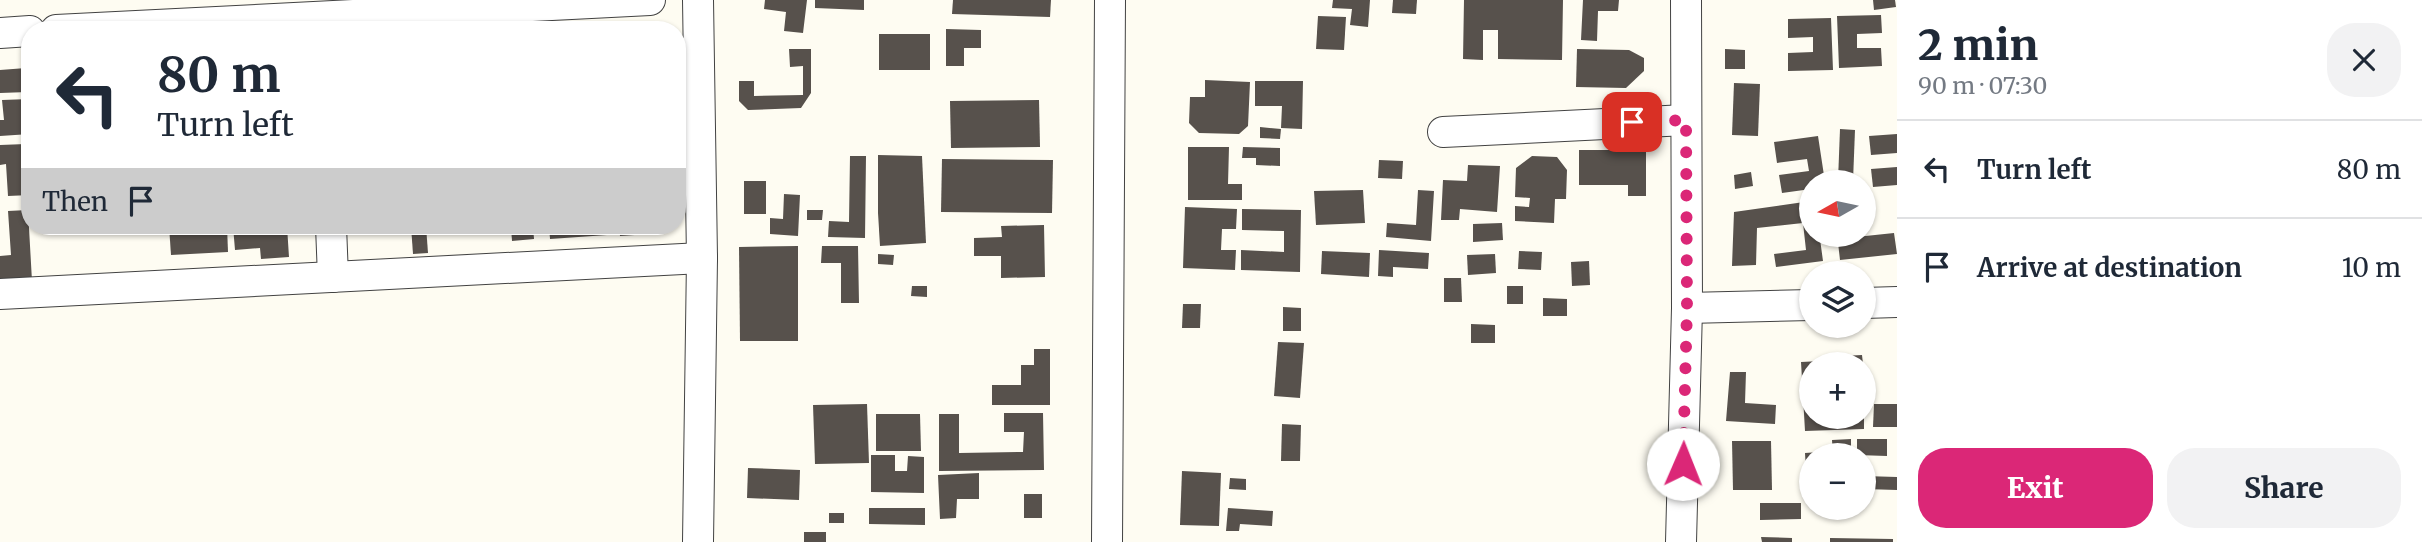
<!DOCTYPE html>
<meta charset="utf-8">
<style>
:root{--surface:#fff;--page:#f2f2f3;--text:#1f2937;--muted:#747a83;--line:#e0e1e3;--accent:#db2777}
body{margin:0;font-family:Merriweather,serif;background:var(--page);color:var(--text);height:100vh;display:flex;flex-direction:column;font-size:26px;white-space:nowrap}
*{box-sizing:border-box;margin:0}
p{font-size:23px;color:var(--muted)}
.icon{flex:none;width:38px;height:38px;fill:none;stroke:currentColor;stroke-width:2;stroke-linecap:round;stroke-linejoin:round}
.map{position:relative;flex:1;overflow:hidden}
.sheet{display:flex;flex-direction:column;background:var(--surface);width:525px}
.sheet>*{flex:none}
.banner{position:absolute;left:21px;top:21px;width:665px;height:214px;border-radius:28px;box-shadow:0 2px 5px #0004;background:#fff;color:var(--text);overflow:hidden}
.needle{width:46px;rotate:261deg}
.fabs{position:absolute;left:1799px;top:170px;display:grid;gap:14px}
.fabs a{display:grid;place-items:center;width:77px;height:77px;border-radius:50%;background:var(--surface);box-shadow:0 2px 5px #0004;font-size:35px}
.pin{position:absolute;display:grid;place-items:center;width:60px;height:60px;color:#fff;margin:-30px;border-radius:14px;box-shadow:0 4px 10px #0006}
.me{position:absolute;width:77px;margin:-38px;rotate:1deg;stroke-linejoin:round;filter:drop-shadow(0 0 5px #0008)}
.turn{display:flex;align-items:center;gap:24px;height:147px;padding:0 21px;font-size:32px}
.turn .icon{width:91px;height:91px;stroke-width:2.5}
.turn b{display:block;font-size:49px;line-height:60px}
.then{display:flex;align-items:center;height:66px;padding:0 21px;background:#0003;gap:14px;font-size:26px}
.round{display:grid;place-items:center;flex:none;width:74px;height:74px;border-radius:28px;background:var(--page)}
.summary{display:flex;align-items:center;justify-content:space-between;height:119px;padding:0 21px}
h1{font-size:42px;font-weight:800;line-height:52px}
.primary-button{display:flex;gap:14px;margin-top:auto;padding:14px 21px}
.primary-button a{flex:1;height:80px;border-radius:28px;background:var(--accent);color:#fff;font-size:28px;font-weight:800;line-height:80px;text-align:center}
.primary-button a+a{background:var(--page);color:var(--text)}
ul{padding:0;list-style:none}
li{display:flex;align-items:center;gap:21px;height:98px;padding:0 21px;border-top:2px solid var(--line)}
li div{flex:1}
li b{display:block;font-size:26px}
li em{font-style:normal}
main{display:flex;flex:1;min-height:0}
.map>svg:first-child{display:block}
.building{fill:#57514c}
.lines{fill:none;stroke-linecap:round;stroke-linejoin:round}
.street-casing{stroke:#424242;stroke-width:32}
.street{stroke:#fff;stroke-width:30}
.route{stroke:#db2777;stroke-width:12;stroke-dasharray:0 21.6}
</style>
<main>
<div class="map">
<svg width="1897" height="542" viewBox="0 0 1897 542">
<rect width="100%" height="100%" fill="#fefcf2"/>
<g class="building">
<polygon points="765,0 807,0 803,33 784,31 786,12 764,9"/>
<polygon points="815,0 864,0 864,10 815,8"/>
<polygon points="953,0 1051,0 1050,17 952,14"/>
<polygon points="1333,0 1370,0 1368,27 1350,25 1352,9 1332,8"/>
<polygon points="1393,0 1417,0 1416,14 1392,13"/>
<polygon points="1464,0 1563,0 1562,60 1498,59 1498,30 1483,30 1483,60 1463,59"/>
<polygon points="1583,0 1619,0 1618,11 1598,11 1597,41 1581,40"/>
<polygon points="1873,0 1895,0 1896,7 1874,10"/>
<polygon points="1881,15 1882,33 1857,34 1857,48 1881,48 1882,66 1839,68 1837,16"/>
<polygon points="1318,16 1346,17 1344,50 1316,49"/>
<polygon points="1831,18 1833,70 1788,71 1788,53 1813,52 1813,37 1788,38 1788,19"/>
<rect x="615" y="27" width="53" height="3"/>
<polygon points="946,29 981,30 981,48 964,48 964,66 946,66"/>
<rect x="879" y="34" width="51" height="36"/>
<polygon points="789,49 811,49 811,93 801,108 748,110 739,101 739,81 754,81 754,96 803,95 803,66 790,67"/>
<polygon points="1577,49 1629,50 1644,58 1644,71 1626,88 1576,87"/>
<polygon points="1725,49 1745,50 1745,69 1725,69"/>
<polygon points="26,68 28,92 0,93 0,70"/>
<polygon points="1205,80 1250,82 1248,126 1239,134 1199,133 1189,123 1190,97 1205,97"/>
<polygon points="1255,81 1303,81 1302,129 1281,128 1282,106 1255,106"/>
<polygon points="1734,83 1760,84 1758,136 1732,135"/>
<polygon points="30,99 30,134 0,136 0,120 4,120 2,100"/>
<polygon points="1039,100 1040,147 951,148 950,101"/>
<polygon points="1260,127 1281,129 1280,139 1260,138"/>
<polygon points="1840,129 1855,130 1853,181 1838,181"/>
<polygon points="1897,134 1897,153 1871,155 1869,136"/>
<polygon points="1818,136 1825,182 1811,182 1811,189 1782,193 1779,175 1809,171 1807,159 1777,163 1774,142"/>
<polygon points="26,144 30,195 8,196 6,164 0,165 0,145"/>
<polygon points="1188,147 1229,147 1228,184 1242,184 1242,200 1188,200"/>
<polygon points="1243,147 1280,148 1280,166 1256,165 1256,158 1242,158"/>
<polygon points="1579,150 1646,150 1646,196 1628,196 1628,185 1579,185"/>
<polygon points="878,155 922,156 926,243 880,246 878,213"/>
<polygon points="850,156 866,156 865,238 828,237 829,221 849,222"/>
<polygon points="1532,156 1557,157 1567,170 1566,199 1555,199 1554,223 1515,221 1515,206 1529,207 1530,198 1515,197 1516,168"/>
<polygon points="942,159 1053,160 1052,213 941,212"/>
<polygon points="1379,160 1403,161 1402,179 1378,178"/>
<polygon points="1468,165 1500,166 1497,212 1460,209 1459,220 1441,220 1443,180 1467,181"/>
<polygon points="1897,167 1897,185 1873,187 1871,169"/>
<polygon points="1751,172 1753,186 1735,189 1734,175"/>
<rect x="744" y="181" width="22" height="33"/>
<polygon points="1363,190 1365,223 1316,225 1314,191"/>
<polygon points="1418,190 1434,191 1431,241 1386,237 1387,223 1416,225"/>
<polygon points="784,194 800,195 798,236 770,234 770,218 783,219"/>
<polygon points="1811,201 1811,234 1830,234 1831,238 1820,239 1823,261 1776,267 1774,254 1806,250 1803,223 1757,228 1756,265 1732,266 1734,212"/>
<polygon points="1185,207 1237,209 1236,229 1222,229 1221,250 1236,250 1235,270 1183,268"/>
<polygon points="1242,209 1301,210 1300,272 1241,270 1241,250 1284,252 1284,231 1242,230"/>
<polygon points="28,210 32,281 0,283 0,256 11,255 8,211"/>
<polygon points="807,210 823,210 822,220 807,220"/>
<polygon points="1502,223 1503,240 1473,242 1473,224"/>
<polygon points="1044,225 1045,277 1001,278 1001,256 974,256 974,238 1002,237 1001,226"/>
<polygon points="112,226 135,226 135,232 112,233"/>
<polygon points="169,226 227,226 228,252 171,255"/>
<polygon points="233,226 287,226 289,257 261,259 260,248 235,250"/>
<polygon points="411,226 426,226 428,253 413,254"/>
<polygon points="533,226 534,239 512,241 511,227"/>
<polygon points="549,226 606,226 607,235 550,239"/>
<polygon points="619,226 664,226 664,233 620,236"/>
<polygon points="1894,233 1897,254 1840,260 1837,234 1855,234 1856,237"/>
<polygon points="798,246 798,341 740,341 739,247"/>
<polygon points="822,246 858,246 859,303 841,303 841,263 821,263"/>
<polygon points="1379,250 1429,253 1428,269 1393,267 1393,277 1378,276"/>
<polygon points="1322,251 1370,253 1369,277 1321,274"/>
<polygon points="1519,251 1542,252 1541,270 1518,269"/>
<polygon points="878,254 894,255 893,265 878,264"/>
<polygon points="1495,254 1496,273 1468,275 1467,255"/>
<polygon points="1589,261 1590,285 1572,286 1571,262"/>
<polygon points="1444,278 1461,278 1462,302 1444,302"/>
<polygon points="912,286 927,286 927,297 911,296"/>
<rect x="1507" y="286" width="16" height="18"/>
<polygon points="1543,298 1567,299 1567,316 1543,316"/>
<polygon points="1183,304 1201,304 1200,328 1182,328"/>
<polygon points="1283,307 1301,308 1301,331 1283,331"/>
<polygon points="1471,324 1495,325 1495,343 1471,343"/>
<polygon points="1278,342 1304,343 1300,398 1274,396"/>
<polygon points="1034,349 1050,349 1050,405 992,405 992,385 1021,385 1021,365 1034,365"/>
<polygon points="1862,355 1863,364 1811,364 1811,416 1864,416 1864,429 1805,431 1801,362 1842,360 1842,356"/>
<polygon points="1730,372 1746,372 1745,403 1776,405 1775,424 1726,421"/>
<polygon points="867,404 869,463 815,464 813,405"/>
<polygon points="1874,404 1897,404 1897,427 1873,427"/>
<polygon points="1004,413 1043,413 1044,470 939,471 939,414 959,414 959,453 1023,452 1024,432 1004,432"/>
<polygon points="876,414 920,414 921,451 876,451"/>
<polygon points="1282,424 1301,425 1300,461 1281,461"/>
<polygon points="1851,439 1851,455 1833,455 1832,440"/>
<polygon points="1857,439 1887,439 1887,456 1857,455"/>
<polygon points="1732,441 1771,441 1772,490 1733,490"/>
<polygon points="1820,452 1820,455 1811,455 1811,488 1807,488 1805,453"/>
<polygon points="871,455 895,455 895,471 907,471 908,456 924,457 924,493 871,492"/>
<polygon points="748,468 800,470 799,500 747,498"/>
<polygon points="1182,471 1221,473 1219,526 1180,525"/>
<polygon points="979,473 979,499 957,499 956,518 940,519 938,475"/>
<polygon points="1864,476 1897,477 1897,490 1864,489"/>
<polygon points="1230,478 1246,479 1246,490 1229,489"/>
<rect x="1024" y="494" width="18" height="24"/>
<polygon points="1760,503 1801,503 1801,519 1760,520"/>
<polygon points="869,508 925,508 925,525 869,524"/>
<polygon points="1228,508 1273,511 1272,526 1240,524 1239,531 1226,531"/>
<rect x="829" y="513" width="15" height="10"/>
<rect x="804" y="532" width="22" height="10"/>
<polygon points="1761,537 1792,538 1792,542 1762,542"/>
<polygon points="1830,538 1893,539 1893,542 1830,542"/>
</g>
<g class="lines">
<defs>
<g id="street">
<polyline points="698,0 702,258 698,542"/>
<polyline points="56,30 650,0"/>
<polyline points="0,33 30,31"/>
<polyline points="1443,132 1686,120"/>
<polyline points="331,226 333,277"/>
<polyline points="0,294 702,258"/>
<polyline points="1864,303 1897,302"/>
<polyline points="1687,308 1811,305"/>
<polyline points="1107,542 1110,0"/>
<polyline points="1681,542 1687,308 1686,0"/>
</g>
</defs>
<use href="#street" class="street-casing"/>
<use href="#street" class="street"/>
</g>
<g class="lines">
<polyline class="route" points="1632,122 1686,120 1687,308 1683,464"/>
</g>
</svg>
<div class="fabs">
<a><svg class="needle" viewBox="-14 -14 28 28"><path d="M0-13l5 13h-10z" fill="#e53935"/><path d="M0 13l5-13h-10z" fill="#747a83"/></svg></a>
<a><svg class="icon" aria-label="layers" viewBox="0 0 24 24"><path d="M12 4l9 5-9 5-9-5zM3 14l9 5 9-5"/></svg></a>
<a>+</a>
<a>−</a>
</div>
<div class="pin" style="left:1632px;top:122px;background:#d93025"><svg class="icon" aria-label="arrive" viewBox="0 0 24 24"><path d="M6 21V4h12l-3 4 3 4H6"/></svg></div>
<svg class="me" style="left:1683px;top:464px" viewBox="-20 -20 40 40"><circle r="19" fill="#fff"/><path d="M0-13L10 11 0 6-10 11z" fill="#db2777"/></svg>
<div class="banner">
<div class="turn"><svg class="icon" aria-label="left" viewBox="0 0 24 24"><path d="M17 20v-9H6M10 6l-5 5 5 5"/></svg><div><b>80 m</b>Turn left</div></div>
<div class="then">Then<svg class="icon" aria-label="arrive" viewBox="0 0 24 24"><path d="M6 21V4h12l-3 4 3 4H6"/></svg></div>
</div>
</div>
<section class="sheet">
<div class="summary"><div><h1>2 min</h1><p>90 m · 07:30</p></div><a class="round"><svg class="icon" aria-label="close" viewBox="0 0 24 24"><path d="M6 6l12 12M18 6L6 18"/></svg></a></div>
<ul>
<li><svg class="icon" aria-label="left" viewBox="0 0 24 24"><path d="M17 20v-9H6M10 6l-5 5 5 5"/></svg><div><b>Turn left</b></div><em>80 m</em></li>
<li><svg class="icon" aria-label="arrive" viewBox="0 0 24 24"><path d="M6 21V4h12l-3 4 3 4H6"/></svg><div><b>Arrive at destination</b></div><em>10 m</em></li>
</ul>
<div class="primary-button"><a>Exit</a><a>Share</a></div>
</section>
</main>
